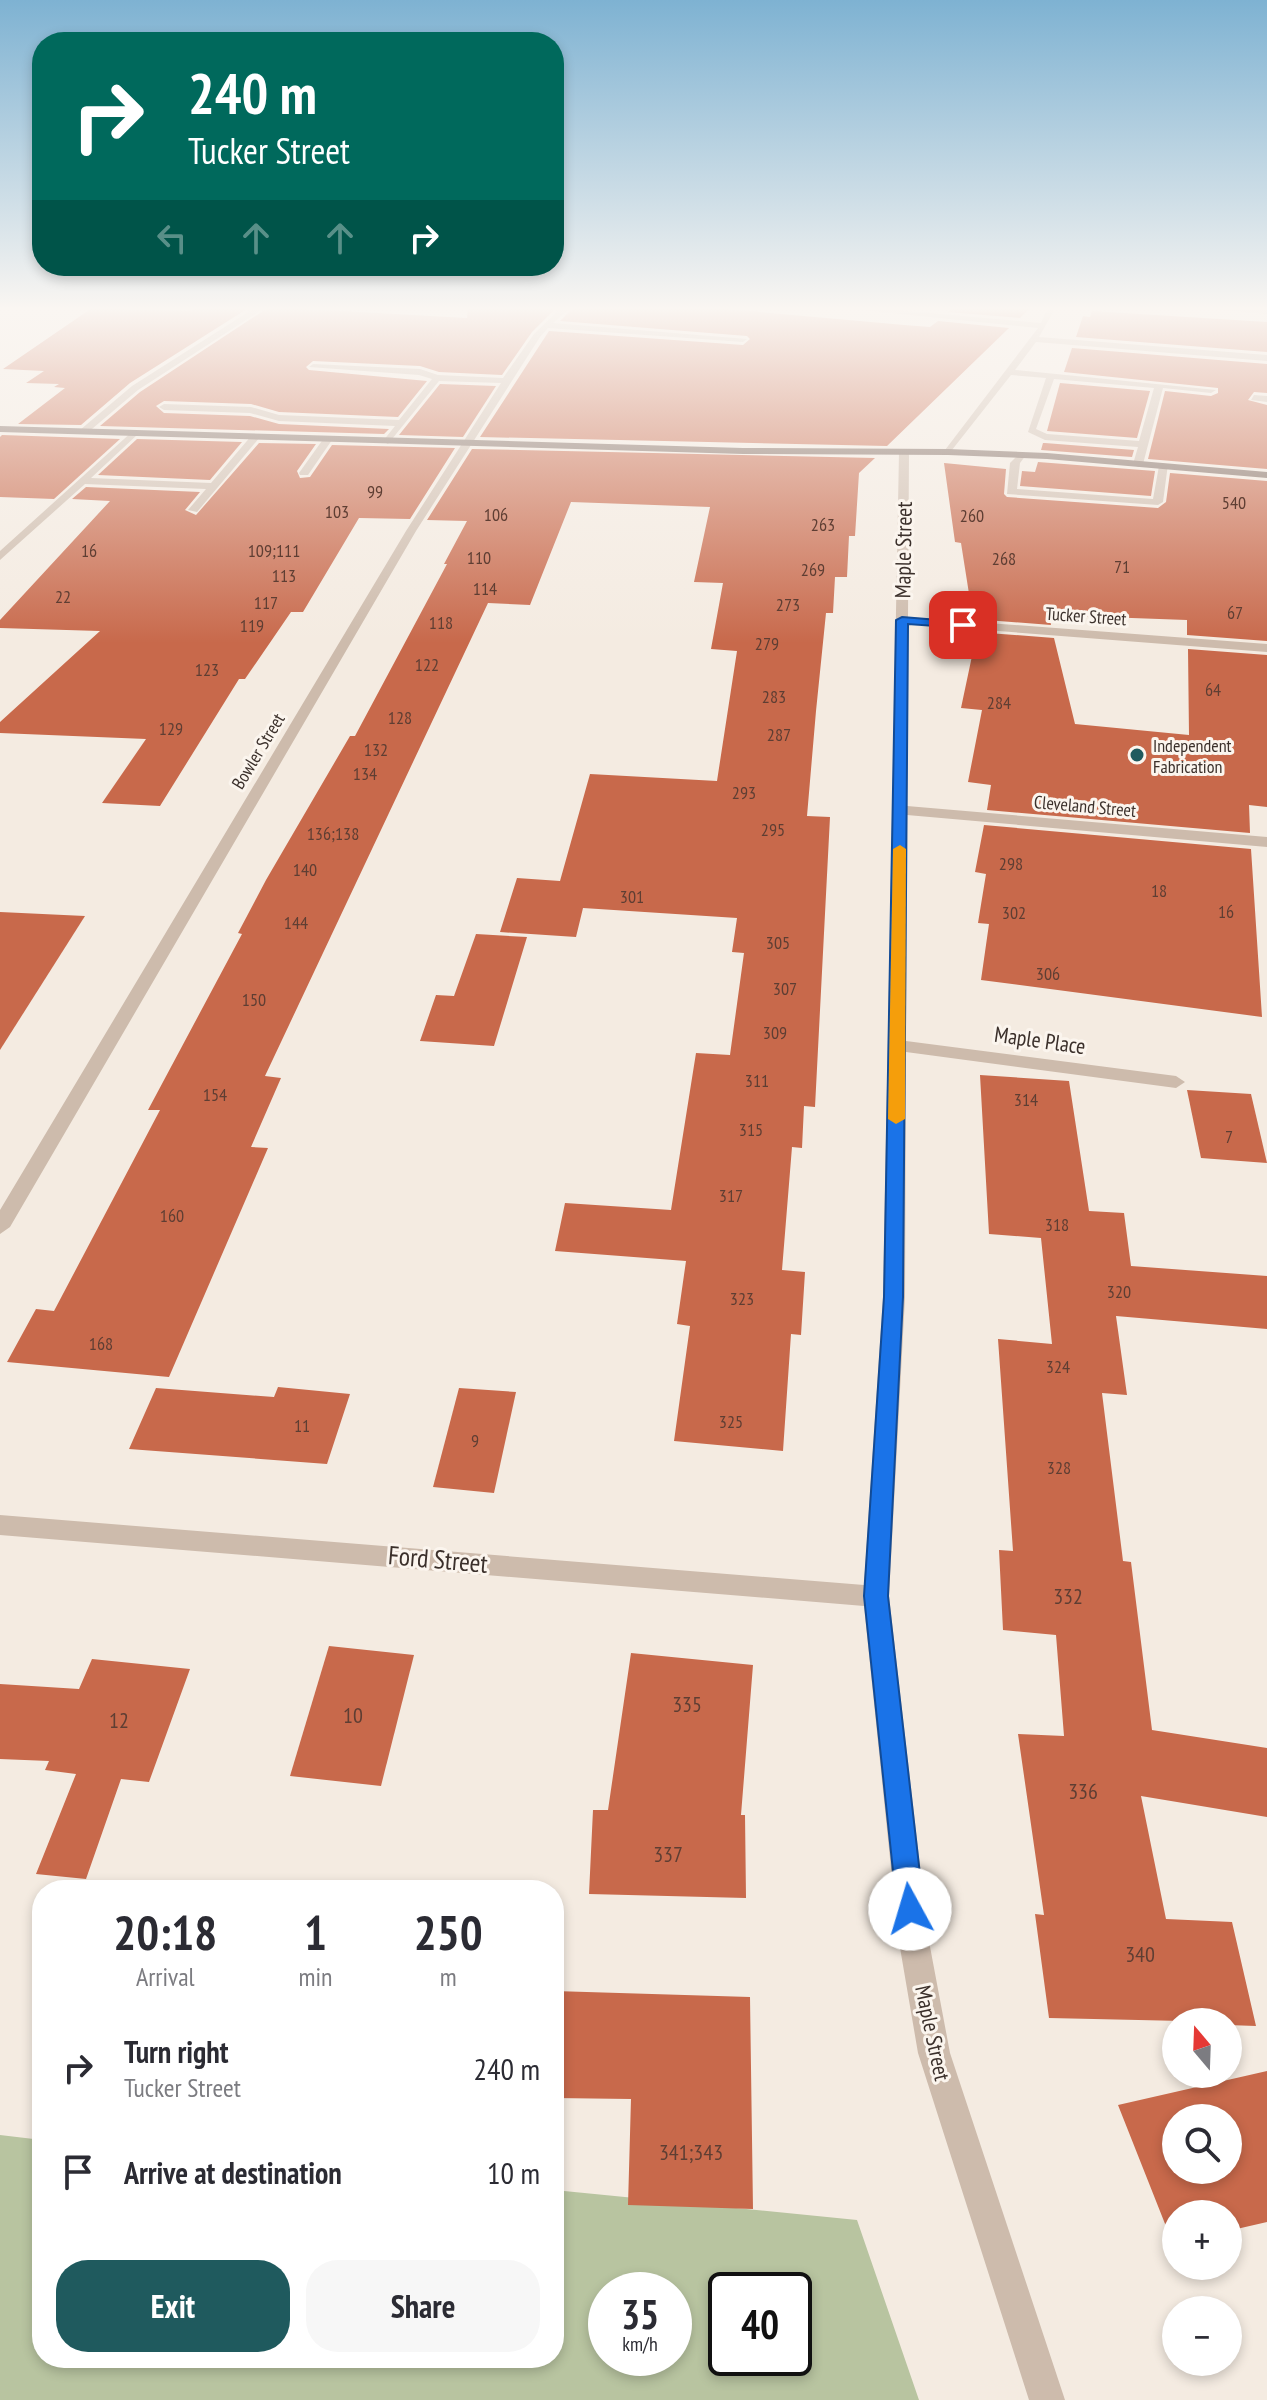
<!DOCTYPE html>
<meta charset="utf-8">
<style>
:root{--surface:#fff;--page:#f7f7f7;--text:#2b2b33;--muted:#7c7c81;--accent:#1f5a5e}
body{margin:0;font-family:"PT Sans Narrow",sans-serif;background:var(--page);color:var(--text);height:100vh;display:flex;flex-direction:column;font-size:30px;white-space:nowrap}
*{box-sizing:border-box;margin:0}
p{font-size:26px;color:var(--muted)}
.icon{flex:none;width:44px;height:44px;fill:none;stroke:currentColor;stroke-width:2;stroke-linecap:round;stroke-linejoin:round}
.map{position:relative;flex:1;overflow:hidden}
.details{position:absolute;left:32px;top:1880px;width:532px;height:488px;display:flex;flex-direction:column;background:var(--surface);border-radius:32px;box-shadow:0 4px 12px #0003}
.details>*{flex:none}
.banner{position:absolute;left:32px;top:32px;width:532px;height:244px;border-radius:32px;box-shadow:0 4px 12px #0003;background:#00695c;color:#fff;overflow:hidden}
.needle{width:52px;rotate:341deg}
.controls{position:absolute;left:1162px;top:2008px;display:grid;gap:16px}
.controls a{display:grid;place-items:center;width:80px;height:80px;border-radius:50%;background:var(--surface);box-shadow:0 4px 12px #0003;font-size:40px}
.speed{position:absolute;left:588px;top:2272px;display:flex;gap:16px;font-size:40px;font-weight:700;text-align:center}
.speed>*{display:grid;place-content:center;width:104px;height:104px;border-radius:50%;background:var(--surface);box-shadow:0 4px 12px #0003;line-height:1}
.speed small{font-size:20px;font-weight:400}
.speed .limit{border:4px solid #111;border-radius:12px;background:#fff;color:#111}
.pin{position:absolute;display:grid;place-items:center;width:68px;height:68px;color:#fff;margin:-34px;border-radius:16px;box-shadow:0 4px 12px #0006}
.me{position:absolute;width:88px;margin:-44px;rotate:354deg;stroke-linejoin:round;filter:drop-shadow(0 0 6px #0008)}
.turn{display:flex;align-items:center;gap:28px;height:168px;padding:0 24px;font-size:36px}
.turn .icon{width:104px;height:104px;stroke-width:2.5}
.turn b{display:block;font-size:56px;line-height:68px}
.lanes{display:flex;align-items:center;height:76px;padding:0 24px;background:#0003;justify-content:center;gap:40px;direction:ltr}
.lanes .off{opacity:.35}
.eta{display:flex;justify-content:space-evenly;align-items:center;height:136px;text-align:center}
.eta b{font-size:48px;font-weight:700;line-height:56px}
.button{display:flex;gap:16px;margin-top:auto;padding:16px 24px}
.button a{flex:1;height:92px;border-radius:32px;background:var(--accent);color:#fff;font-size:32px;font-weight:700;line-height:92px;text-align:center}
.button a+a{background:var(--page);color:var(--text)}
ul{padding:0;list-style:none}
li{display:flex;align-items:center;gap:24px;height:104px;padding:0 24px}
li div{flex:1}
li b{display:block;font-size:30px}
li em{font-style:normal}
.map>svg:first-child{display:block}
.green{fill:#b8c4a0;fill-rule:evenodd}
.building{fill:#c8694b;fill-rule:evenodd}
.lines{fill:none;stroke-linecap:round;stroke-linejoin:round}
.minor{fill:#cdbbac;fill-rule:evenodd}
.major{fill:#7d675c;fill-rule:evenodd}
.route{fill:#1a73e8;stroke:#114b97;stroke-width:2}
.slow{fill:#f59e0b}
.poi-dot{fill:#1f5a5e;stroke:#fbf5ee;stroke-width:3}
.labels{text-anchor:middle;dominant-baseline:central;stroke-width:6;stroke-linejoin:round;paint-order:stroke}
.number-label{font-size:18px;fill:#5e3e33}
.far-street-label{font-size:18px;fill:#3b302b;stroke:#fbf5ee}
.far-poi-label{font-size:18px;fill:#3b302b;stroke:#fbf5ee;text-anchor:start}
.street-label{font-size:22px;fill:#3b302b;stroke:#fbf5ee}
.near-number-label{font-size:22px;fill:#5e3e33}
.near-street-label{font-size:26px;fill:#3b302b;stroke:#fbf5ee}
</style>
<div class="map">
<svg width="1267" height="2400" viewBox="0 0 1267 2400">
<rect width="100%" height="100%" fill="#f4ebe1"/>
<path class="green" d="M0,2135L42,2140V2358H554V2190L857,2220L919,2400H0ZM606,2290H674V2358H606ZM726,2290H794V2358H726Z"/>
<g class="building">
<polygon points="195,307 250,307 130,383 81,425 18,424 65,388 54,387 59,384 26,383 44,371 3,369 92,308 190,311"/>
<polygon points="269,307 467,318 468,307 557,307 532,332 502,375 439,372 420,366 313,361 306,367 309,370 427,381 398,417 279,412 251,404 164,401 156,406 164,413 250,416 279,424 389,429 384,434 100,426 140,392"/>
<polygon points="574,307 705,307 904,325 930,327 938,321 1009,328 887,446 480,437 549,331 743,345 750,339 747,336 560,321"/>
<polygon points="953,307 1031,307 1020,318 948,312"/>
<polygon points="1092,311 1267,322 1267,352 1076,337 1083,316 1090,317"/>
<polygon points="1072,348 1267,364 1267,393 1254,392 1248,400 1267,405 1267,469 1148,459 1165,391 1211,396 1218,393 1218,388 1064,372"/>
<polygon points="1060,383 1150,391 1137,438 1047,431"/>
<polygon points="440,384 496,386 463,437 399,435"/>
<polygon points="2,435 120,439 54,499 0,497 0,437"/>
<polygon points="137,439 242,442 210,480 98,475"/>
<polygon points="259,443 316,444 297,471 300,478 310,477 332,445 455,448 410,519 359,518 303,612 291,612 245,679 239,679 160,806 102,803 146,739 0,733 0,722 100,631 0,628 0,620 110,501 72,499 86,487 200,492 185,510 196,515"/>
<polygon points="1043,443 1045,443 1134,450 1132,457 1041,450"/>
<polygon points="472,449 875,458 859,473 855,536 849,536 847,577 835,577 833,613 826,613 816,711 807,816 830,817 815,1107 804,1106 802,1148 792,1147 782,1270 805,1272 801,1335 791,1334 783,1451 674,1441 690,1326 677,1324 686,1261 555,1251 565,1203 671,1210 696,1053 730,1055 744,953 732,952 737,918 583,908 576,937 500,932 517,878 560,881 590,774 717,781 737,651 711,649 723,583 694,582 710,507 571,502 530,605 488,603 265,1076 281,1078 251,1147 268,1148 169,1377 7,1362 36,1309 54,1311 160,1110 148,1110 242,934 238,933 266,880 350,736 355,736 447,564 444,564 467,521 427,520"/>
<polygon points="1038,462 1155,471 1151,496 1020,486 1022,471 1035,472"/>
<polygon points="944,463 1006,469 1004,494 1007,497 1158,508 1166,502 1170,473 1267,481 1267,641 1187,635 1187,620 1049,615 1051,625 973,619 961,543 955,542"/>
<polygon points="975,632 1054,638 1075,724 1189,735 1188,649 1267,655 1267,807 1249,805 1250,833 987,810 991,785 968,782 982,710 961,708 972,656 978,656"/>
<polygon points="984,825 1251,849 1262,1017 981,980 989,924 978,923 986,874 975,872"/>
<polygon points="0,912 85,916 0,1050"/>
<polygon points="476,934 527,937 494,1046 420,1041 436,995 454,996"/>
<polygon points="980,1075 1069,1081 1089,1211 1124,1213 1131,1266 1267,1276 1267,1329 1116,1316 1127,1395 1102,1393 1123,1561 1131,1562 1152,1730 1267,1748 1267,1817 1141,1796 1166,1919 1232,1922 1256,2026 1228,2025 1228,2022 1049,2018 1035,1914 1044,1915 1018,1734 1064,1736 1056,1635 1003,1630 999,1550 1013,1551 998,1339 1052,1344 1041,1238 989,1234"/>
<polygon points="1187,1090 1251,1094 1267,1163 1201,1158"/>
<polygon points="278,1387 350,1394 327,1464 129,1449 156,1388 274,1397"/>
<polygon points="459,1388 516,1392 494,1493 433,1487"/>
<polygon points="329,1646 414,1655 381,1786 290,1776"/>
<polygon points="631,1653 753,1665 741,1815 745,1815 746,1898 589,1894 593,1810 608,1810"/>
<polygon points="92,1659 190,1669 149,1782 121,1779 86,1879 36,1874 76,1774 45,1770 49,1761 0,1759 0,1684 79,1689"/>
<polygon points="554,1991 750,1997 753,2209 628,2205 631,2099 554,2098"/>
<path d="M1267,2071V2222L1228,2231V2214H1176V2243L1173,2244L1118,2105ZM1176,2118H1228V2170H1176Z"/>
</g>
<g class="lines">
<g class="minor">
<polygon points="256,307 266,307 138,390 86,434 80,434 80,430 132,386"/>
<polygon points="562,307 571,307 553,323 747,339 743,342 548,328 540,337 416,531 10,1227 0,1234 0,1210 406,531 501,383 439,381 388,444 383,441 395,426 279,421 250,413 164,410 159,407 164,404 251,407 279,415 399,420 432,379 419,375 309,367 313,364 420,369 438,375 503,378 534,334"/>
<path d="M832,307H864L1041,323L1048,307H1056L1039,337L1267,355V361L1036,342L1015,370L1216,390L1211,393L1163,388L1143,464L1138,467L1133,464L1138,447L1045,440L1028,432L1046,378L1011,375L948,455L945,450L1038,328ZM1054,379L1154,388L1139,441L1047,434L1036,429Z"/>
<polygon points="1205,307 1267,310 1267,314 1209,309"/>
<polygon points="1254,395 1267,396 1267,402 1251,400"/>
<polygon points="134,430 137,435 91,478 211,483 252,435 260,437 197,512 188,510 206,489 85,484 0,560 0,551"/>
<polygon points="324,438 332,440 308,475 300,475 299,473"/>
<polygon points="904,450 909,453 908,617 1267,644 1267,652 908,624 907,806 1267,837 1267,847 907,815 906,1041 1176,1076 1185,1082 1176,1088 906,1052 905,1297 889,1596 928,1936 950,2053 1065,2400 1029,2400 918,2053 898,1936 864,1606 0,1535 0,1515 864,1585 883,1297 899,453"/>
<polygon points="1021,452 1026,455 1020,463 1017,489 1153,499 1159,466 1168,464 1163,502 1158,505 1007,494 1010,463"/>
</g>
<polygon class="major" points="0,426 743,448 948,449 1047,453 1267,472 1267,478 1047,459 948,455 743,454 0,432"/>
</g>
<linearGradient id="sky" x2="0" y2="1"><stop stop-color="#7eb2d2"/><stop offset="0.48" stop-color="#faf6f2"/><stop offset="1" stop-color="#faf6f2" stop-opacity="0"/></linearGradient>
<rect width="1267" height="643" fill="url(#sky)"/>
<polygon class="route" points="902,617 963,622 968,625 963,628 908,624 903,1297 888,1596 924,1909 920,1918 910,1922 901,1918 897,1909 864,1596 884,1297 896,620"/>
<polygon class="slow" points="900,845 906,849 905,1119 896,1124 888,1119 893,849"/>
<circle class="poi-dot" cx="1137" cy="755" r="8"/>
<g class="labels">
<g class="number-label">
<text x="375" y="491">99</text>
<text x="1234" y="502">540</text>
<text x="337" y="511">103</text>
<text x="496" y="514">106</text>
<text x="972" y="515">260</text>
<text x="823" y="524">263</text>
<text x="89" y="550">16</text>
<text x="274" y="550">109;111</text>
<text x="479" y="557">110</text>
<text x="1004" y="558">268</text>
<text x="1122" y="566">71</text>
<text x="813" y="569">269</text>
<text x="284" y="575">113</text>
<text x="485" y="588">114</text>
<text x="63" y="596">22</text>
<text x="266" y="602">117</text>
<text x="788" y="604">273</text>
<text x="1235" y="612">67</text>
<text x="441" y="622">118</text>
<text x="252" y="625">119</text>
<text x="767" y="643">279</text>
<text x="427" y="664">122</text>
<text x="207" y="669">123</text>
<text x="1213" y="689">64</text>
<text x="774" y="696">283</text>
<text x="999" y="702">284</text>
<text x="400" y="717">128</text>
<text x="171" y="728">129</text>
<text x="779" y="734">287</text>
<text x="376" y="749">132</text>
<text x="365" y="773">134</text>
<text x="744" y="792">293</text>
<text x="773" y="829">295</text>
<text x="333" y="833">136;138</text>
<text x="1011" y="863">298</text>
<text x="305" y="869">140</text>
<text x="1159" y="890">18</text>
<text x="632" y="896">301</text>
<text x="1226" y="911">16</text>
<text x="1014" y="912">302</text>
<text x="296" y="922">144</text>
<text x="778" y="942">305</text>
<text x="1048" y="973">306</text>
<text x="785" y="988">307</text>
<text x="254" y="999">150</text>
<text x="775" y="1032">309</text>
<text x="757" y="1080">311</text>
<text x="215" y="1094">154</text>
<text x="1026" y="1099">314</text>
<text x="751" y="1129">315</text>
<text x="1229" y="1136">7</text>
<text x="731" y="1195">317</text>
<text x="172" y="1215">160</text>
<text x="1057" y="1224">318</text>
<text x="1119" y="1291">320</text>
<text x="742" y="1298">323</text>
<text x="101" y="1343">168</text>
<text x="1058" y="1366">324</text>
<text x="731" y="1421">325</text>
<text x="302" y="1425">11</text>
<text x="475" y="1440">9</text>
<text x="1059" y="1467">328</text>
</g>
<g class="far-street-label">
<text transform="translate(1086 616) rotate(4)">Tucker Street</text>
<text transform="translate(258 751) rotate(-59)">Bowler Street</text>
<text transform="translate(1085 806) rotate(5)">Cleveland Street</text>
</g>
<g class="far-poi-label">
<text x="1153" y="745">Independent<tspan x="1153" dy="21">Fabrication</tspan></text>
</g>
<g class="street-label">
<text transform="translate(903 550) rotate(-89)">Maple Street</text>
<text transform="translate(1040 1040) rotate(8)">Maple Place</text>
<text transform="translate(933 2033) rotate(78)">Maple Street</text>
</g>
<g class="near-number-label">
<text x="1068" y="1596">332</text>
<text x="687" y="1704">335</text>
<text x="353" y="1715">10</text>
<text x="119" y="1720">12</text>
<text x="1083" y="1791">336</text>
<text x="668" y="1854">337</text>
<text x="1140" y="1954">340</text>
<text x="691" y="2152">341;343</text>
</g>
<g class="near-street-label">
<text transform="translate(438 1559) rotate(5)">Ford Street</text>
</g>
</g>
</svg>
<div class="controls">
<a><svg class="needle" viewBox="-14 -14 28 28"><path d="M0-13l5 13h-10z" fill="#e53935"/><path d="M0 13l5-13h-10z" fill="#7c7c81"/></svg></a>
<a><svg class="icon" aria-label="search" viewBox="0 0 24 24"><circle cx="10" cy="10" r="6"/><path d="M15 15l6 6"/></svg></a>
<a>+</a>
<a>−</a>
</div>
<div class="speed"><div>35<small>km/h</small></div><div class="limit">40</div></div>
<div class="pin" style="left:963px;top:625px;background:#d93025"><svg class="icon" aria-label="arrive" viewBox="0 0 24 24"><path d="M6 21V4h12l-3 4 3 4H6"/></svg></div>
<svg class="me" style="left:910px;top:1909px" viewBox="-20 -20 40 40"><circle r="19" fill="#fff"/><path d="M0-13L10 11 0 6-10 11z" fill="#1a73e8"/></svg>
<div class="banner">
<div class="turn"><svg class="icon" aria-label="right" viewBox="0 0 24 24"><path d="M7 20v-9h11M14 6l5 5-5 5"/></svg><div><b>240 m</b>Tucker Street</div></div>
<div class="lanes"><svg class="icon off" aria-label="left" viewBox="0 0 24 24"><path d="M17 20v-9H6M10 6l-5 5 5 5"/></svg><svg class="icon off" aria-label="ahead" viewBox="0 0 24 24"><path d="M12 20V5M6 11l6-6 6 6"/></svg><svg class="icon off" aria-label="ahead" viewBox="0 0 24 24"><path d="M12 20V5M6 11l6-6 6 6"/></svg><svg class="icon" aria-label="right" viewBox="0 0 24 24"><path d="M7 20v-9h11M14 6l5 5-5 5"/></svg></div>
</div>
<section class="details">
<div class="eta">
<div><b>20:18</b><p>Arrival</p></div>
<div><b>1</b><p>min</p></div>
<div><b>250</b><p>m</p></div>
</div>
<ul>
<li><svg class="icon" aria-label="right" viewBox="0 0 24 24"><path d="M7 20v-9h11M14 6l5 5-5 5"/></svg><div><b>Turn right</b><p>Tucker Street</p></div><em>240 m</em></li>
<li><svg class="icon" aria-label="arrive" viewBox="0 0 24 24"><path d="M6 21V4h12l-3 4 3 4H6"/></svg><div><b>Arrive at destination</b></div><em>10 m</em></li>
</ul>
<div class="button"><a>Exit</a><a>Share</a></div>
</section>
</div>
